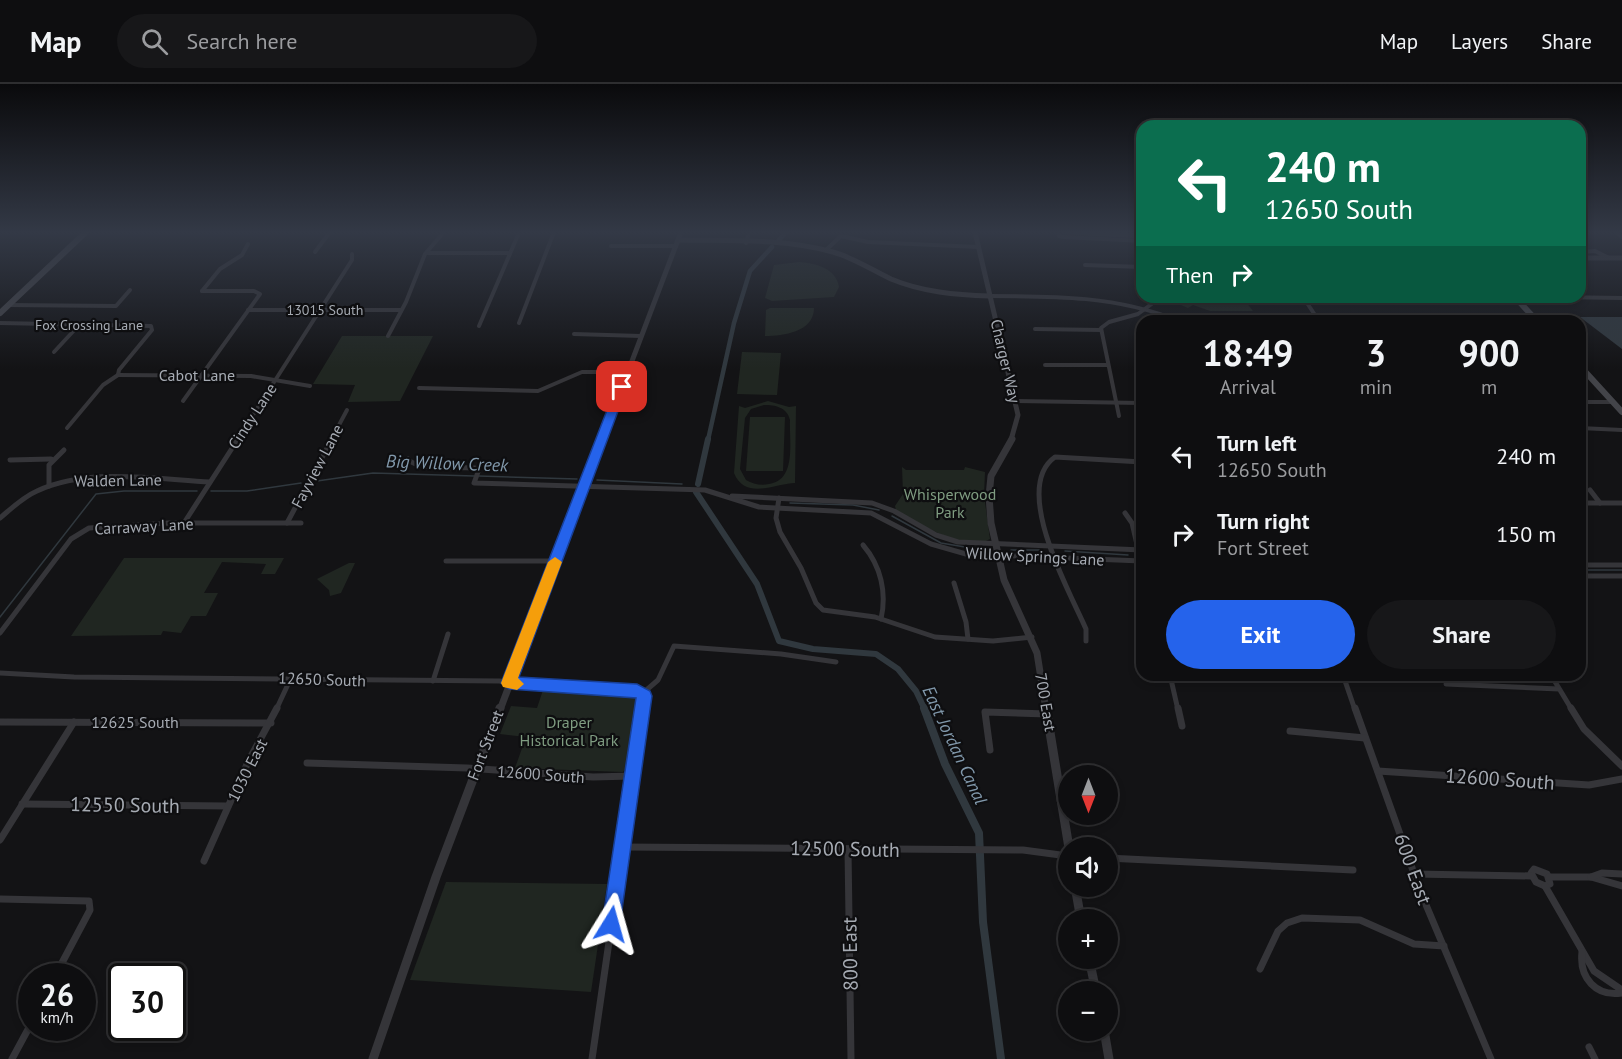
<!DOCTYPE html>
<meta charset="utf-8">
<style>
:root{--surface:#0e0e10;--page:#171719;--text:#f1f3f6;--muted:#9b9c9f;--line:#2e2e30;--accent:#2563eb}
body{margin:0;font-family:"PT Sans",sans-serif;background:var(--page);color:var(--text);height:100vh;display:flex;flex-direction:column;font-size:22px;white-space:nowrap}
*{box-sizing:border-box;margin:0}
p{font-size:20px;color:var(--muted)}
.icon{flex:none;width:33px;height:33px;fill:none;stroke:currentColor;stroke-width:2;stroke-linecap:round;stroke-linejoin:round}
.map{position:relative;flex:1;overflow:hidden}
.panel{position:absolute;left:1136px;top:231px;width:450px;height:366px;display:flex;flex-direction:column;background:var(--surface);border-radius:18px;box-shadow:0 3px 9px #0003,0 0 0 2px var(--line)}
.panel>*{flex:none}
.guide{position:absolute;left:1136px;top:36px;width:450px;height:183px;border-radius:18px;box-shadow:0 3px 9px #0003,0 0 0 2px var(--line);background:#0b6e4f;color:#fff;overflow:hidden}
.needle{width:39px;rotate:180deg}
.buttons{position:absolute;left:1058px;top:681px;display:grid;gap:12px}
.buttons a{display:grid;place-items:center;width:60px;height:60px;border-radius:50%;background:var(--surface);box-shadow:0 3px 9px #0003,0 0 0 2px var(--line);font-size:30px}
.speed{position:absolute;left:18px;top:879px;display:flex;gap:12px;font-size:30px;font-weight:700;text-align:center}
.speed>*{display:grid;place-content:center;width:78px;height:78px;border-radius:50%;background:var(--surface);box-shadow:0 3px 9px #0003,0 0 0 2px var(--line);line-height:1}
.speed small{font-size:15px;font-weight:400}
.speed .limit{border:3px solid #111;border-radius:9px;background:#fff;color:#111}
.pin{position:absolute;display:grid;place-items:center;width:51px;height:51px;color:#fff;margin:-26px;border-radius:12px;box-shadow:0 3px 9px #0006}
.me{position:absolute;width:66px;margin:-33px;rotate:8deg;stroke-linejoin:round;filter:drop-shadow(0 0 4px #0008)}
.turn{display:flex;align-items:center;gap:21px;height:126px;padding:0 30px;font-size:27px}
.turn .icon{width:78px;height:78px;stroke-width:2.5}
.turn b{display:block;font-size:42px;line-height:51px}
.then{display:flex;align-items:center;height:57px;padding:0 30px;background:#0003;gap:12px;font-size:22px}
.eta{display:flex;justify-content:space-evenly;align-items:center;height:102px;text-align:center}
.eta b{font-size:36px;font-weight:800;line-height:42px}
.cta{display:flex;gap:12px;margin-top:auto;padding:12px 30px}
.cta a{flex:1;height:69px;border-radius:36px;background:var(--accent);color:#fff;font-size:24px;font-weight:800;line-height:69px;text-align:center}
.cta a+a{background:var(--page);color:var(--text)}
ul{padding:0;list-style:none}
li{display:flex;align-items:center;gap:18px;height:78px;padding:0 30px}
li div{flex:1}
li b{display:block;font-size:22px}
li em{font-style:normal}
header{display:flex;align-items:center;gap:36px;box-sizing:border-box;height:84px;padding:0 30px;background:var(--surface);border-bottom:2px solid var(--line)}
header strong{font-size:28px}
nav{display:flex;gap:33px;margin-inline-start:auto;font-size:21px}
.search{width:420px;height:54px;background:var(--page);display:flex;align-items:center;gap:15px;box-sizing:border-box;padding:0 21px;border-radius:33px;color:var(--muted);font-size:22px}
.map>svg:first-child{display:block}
.green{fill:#202621;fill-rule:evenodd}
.water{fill:#30383e}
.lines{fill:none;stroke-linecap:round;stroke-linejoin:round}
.stream{stroke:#30383e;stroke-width:1.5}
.canal-far2{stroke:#30383e;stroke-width:4.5}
.canal-far1{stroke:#30383e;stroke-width:6}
.canal{stroke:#30383e;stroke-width:8}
.minor-far2{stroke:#353539;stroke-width:4}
.minor-far1{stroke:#353539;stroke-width:5}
.minor{stroke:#353539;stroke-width:7}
.tertiary-far2{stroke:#353539;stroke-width:5}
.tertiary-far1{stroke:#353539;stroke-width:7}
.tertiary{stroke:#353539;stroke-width:9}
.secondary{stroke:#434449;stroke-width:6}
.route{fill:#2563eb;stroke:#184099;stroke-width:1.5}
.slow{fill:#f59e0b}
.labels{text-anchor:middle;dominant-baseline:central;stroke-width:4.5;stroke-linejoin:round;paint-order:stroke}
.far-street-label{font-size:14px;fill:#a6abb3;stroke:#0e0e10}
.street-label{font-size:16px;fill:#a6abb3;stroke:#0e0e10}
.park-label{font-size:16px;fill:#7f9c81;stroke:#0e0e10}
.water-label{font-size:18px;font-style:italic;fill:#8198ab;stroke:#0e0e10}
.near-street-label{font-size:20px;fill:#a6abb3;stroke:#0e0e10}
</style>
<header>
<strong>Map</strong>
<div class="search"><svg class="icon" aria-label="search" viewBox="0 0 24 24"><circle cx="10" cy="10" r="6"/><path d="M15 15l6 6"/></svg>Search here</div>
<nav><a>Map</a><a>Layers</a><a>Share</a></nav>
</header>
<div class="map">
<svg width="1622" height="975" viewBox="0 0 1622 975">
<rect width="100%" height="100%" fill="#131315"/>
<g class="green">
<path d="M799,178C815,179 836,184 839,203L834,213L772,217L765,214L774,181Z"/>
<polygon points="1242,213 1253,227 1210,227 1193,221 1188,224 1164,214"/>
<path d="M770,224H814C814,248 783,252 765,252L766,226Z"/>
<polygon points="342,252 433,252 400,317 348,318 355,301 313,300"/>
<polygon points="742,268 781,269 777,311 737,310"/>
<path d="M768,317L789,323L796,322L795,399C777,399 745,417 734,389L739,322L745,324ZM764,321C775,321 787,323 790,336C789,357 797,396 769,400C761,402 753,400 746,396L740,385L745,334L751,325Z"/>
<polygon points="750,333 785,333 783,387 746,387"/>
<path d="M902,383L906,386H964L965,383L985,388L984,411L990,455C965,469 918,439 896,426L895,422L903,410Z"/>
<polygon points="124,474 284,474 275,490 261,490 266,480 222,478 204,509 218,509 206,532 191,532 181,549 163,547 161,551 71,552"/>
<polygon points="349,479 355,479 341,509 330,512 329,506 317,495"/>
<polygon points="543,606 635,611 638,614 627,683 623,688 515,684 526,653 500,650 511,622 537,624"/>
<polygon points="446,798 607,800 591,908 410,896"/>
</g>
<polygon class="water" points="1580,233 1622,233 1622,265"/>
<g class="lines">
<g class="stream">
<polyline points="479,392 577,395"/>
<polyline points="597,396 682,400"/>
<polyline points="317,397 373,389 474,392"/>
<polyline points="211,407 247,407 301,399"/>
<polyline points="790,419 853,421 879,426"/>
<polyline points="892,432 941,459 983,466"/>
<polyline points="1011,466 1040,466"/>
<polyline points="1065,467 1128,471"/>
<polyline points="1581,486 1622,486"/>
<polyline points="0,533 96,410 124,407 197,407"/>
</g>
<g class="canal-far2">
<polyline points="778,157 786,148"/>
<polyline points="708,356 734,239 750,187 772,163"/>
</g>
<g class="canal-far1">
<polyline points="698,400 708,355"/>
<polyline points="696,408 757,500 779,557 813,565 876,570 898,585 916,607 925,626"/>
</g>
<polyline class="canal" points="924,624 945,680 979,749 983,838 1001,975"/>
<g class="minor-far2">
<polyline points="1058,148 1059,152 1064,153 1142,157"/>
<polyline points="1616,148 1622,153"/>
<polyline points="746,159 749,148"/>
<polyline points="611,162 676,162"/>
<polyline points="826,166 841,152 868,158 979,163"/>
<polyline points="315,168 330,148"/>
<polyline points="1580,168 1595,167 1609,174"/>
<polyline points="428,169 510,169"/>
<polyline points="1085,181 1142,183"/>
<polyline points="202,207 220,185 242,171 248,160"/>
<path d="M990,212C1055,212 1118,212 1179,237"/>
<polyline points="1303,213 1319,237"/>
<polyline points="1556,213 1622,214"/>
<polyline points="9,221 116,222 130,206"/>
<polyline points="248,226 401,226"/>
<polyline points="0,239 151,242 152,246 119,286 118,291"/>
<polyline points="519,239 554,148"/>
<polyline points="479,242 518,151"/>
<polyline points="1035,245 1101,246"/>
<polyline points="574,250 641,252"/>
<polyline points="388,252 406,218 425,170 444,148"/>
<polyline points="54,268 79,241"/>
<polyline points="1045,281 1108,281"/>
<polyline points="118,291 251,292 310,302"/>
<polyline points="419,304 538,307 582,288 627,288"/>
<polyline points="183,317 260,210 254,207 202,207"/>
<polyline points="1016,317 1142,319"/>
<polyline points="1580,318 1613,318"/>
<polyline points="1119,332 1101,244 1109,238 1138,230 1161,213"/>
<polyline points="67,344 103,301 118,291"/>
<polyline points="1580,344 1622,346"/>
<polyline points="237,356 352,176 352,170"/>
<polyline points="331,356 347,326"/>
</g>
<g class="minor-far1">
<path d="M408,375C417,387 459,383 475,384L478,388L474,399L705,406L759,423L871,429L931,460L966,470L1142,477"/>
<polyline points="10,376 51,375"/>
<polyline points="49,402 49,381 64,366"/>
<polyline points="1590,406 1600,419"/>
<polyline points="732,412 872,419 894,427 936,451 958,458 1142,466"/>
<polyline points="779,414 776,434 780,448 801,484 816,519 823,526 875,533 935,553 993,557 1032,553"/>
<polyline points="1580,419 1622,419"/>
<polyline points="1125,429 1132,439 1141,478"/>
<path d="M0,434C12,424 23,413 37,407C89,383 155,395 210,398"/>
<polyline points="184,439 238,355"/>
<polyline points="287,439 332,355"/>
<path d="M863,461C881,482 887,509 881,535"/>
<polyline points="446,477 555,477"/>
<polyline points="1580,481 1622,481"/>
<polyline points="1580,492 1622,492"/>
<polyline points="954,499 966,538 968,555"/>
<polyline points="0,549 71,455 89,444 169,439 301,439"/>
<path d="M1086,557V545C1070,508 1011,404 1055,373L1142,378"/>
<polyline points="0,589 74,593 499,597 643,609"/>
<polyline points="1170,591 1178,626"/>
<polyline points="1343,591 1355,626"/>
<polyline points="1551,591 1572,626"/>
<polyline points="433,597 448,550"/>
<polyline points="1446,600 1559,605"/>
<polyline points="643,609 658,596 674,562 781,570 836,578"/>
<polyline points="276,626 290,596"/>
<polyline points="643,626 643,609"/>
</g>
<g class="minor">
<polyline points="1178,624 1182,642"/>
<polyline points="1355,624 1421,809 1491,975"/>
<polyline points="1571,624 1584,645 1622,682"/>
<polyline points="0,638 271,639"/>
<polyline points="1290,647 1365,654"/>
<polyline points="990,666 985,628 1047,630"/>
<polyline points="307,679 467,684 593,693 632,692"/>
<polyline points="1378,687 1589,701 1622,695"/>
<polyline points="22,720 228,722"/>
<polyline points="0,756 74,638"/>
<polyline points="622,763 1023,766 1068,772"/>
<polyline points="848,765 851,975"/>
<polyline points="1107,774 1353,786"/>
<polyline points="204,777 248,678 277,624"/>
<polygon points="1534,785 1547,790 1550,800 1545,802 1536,798 1531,789"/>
<polyline points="1414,790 1532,792"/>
<polyline points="1549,793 1591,793 1622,802"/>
<polyline points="1591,793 1602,789 1622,790"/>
<polyline points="1545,802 1594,887 1622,906"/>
<polyline points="0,815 89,817 90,826 55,892"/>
<path d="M1582,868C1579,894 1596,913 1622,909"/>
<polyline points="1260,885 1278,847 1287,839 1302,834 1360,836 1414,860 1444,862"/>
<polyline points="1589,963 1595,975"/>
<polyline points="12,975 32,938"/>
<polyline points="592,975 643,624"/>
</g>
<g class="tertiary-far2">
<polyline points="975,148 1018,331 1011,356"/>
<polyline points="1065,148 1142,152"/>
<path d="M678,156C730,157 783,154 833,168C854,174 872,186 891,195C922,208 956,211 990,212"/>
<polyline points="1580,174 1622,174"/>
<polyline points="602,356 681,148"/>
</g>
<g class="tertiary-far1">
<polyline points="1012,355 991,392 989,412 991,439 1004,496 1037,569 1046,626"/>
<polyline points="500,626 602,355"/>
</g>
<g class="tertiary">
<polyline points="1046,624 1069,764"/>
<polyline points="1075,802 1081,836"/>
<polyline points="1089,874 1096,908"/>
<polyline points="1104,946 1109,975"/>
<polyline points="373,975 436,793 500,624"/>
</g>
<g class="secondary">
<polyline points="1515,213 1537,237"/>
<polyline points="0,229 86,148"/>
<polyline points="1580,282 1622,328"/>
</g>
</g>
<linearGradient id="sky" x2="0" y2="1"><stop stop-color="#0a0a0c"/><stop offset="0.52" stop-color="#333946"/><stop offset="1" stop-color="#333946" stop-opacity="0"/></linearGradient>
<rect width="1622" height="285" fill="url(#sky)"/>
<polygon class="route" points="622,300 627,303 519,593 637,600 650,607 652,612 620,840 618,847 611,849 605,847 602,840 636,614 509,605 501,599 616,303"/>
<polygon class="slow" points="555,473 562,478 518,594 524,600 517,606 503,603 501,599 548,478"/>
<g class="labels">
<g class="far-street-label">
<text x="325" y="226">13015 South</text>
<text x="89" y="241">Fox Crossing Lane</text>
</g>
<g class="street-label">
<text transform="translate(1006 277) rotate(77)">Charger Way</text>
<text x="197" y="291">Cabot Lane</text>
<text transform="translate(252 332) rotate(-57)">Cindy Lane</text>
<text transform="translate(317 382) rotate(-62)">Fayview Lane</text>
<text transform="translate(118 396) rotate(-1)">Walden Lane</text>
<text transform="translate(144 442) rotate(-3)">Carraway Lane</text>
<text transform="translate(1035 472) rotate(3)">Willow Springs Lane</text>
<text transform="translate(322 595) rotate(2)">12650 South</text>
<text transform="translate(1046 618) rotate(80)">700 East</text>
<text x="135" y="638">12625 South</text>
<text transform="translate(485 661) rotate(-69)">Fort Street</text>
<text transform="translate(247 686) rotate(-63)">1030 East</text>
<text transform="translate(541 690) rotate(4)">12600 South</text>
</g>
<g class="park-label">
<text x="950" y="410">Whisperwood<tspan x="950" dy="18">Park</tspan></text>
<text x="569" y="638">Draper<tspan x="569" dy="18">Historical Park</tspan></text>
</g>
<g class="water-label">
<text transform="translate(447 379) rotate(2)">Big Willow Creek</text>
<text transform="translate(955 661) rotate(65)">East Jordan Canal</text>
</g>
<g class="near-street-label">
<text transform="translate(1500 695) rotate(4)">12600 South</text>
<text transform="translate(125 721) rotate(1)">12550 South</text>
<text transform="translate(845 765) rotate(1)">12500 South</text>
<text transform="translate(1413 785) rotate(70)">600 East</text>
<text transform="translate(850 870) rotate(-91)">800 East</text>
</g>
</g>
</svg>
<div class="buttons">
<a><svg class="needle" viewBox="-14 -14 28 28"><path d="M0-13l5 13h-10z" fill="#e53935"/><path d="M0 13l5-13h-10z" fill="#9b9c9f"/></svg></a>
<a><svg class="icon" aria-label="sound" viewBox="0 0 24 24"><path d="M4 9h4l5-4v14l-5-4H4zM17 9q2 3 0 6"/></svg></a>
<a>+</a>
<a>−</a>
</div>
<div class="speed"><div>26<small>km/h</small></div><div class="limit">30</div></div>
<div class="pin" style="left:622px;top:303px;background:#d93025"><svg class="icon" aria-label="arrive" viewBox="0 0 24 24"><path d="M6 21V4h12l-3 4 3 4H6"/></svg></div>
<svg class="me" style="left:611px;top:840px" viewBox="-20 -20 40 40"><path d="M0-17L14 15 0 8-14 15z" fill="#2563eb" stroke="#fff" stroke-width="4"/></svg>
<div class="guide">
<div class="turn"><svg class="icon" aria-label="left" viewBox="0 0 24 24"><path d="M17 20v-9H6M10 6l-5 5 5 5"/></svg><div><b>240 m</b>12650 South</div></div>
<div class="then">Then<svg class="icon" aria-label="right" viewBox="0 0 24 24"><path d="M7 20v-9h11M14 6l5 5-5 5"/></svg></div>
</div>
<section class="panel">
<div class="eta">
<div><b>18:49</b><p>Arrival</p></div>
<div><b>3</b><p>min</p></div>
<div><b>900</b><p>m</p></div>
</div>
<ul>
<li><svg class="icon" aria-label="left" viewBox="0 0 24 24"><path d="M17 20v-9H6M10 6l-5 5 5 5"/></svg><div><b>Turn left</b><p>12650 South</p></div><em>240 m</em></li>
<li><svg class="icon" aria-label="right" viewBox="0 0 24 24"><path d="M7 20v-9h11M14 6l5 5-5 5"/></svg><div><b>Turn right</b><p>Fort Street</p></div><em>150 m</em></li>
</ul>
<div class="cta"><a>Exit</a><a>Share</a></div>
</section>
</div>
